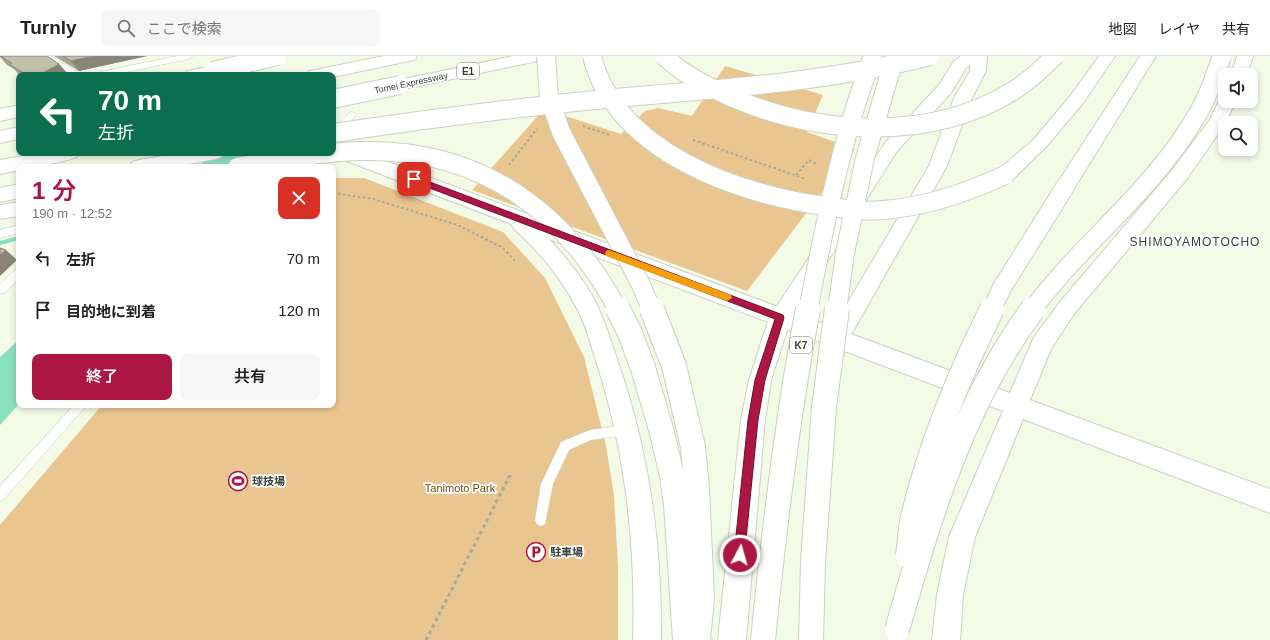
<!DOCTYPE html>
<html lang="ja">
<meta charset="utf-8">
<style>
:root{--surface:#fff;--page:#f6f6f6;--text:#222;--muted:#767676;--line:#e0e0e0;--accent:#ab1645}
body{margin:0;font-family:Helvetica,"Noto Sans JP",sans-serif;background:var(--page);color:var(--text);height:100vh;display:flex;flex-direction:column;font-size:15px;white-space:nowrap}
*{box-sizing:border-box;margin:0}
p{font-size:13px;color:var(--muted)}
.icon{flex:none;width:22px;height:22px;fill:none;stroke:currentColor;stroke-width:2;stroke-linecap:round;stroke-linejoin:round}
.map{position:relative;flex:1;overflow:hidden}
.sheet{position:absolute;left:16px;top:108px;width:320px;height:244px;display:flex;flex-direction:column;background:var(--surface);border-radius:8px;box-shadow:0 2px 6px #0003}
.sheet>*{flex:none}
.hud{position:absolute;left:16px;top:16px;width:320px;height:84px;border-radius:8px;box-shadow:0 2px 6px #0003;background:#0b6e4f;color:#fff;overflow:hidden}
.controls{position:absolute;left:1218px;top:12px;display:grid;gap:8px}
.controls a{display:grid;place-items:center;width:40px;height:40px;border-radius:8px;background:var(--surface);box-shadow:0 2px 6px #0003;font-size:20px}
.pin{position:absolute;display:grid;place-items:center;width:34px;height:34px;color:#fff;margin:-17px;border-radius:8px;box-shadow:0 2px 6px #0006}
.me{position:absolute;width:44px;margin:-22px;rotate:6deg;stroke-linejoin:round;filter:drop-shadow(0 0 3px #0008)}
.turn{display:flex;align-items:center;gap:14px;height:84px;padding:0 16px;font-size:18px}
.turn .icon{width:52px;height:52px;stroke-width:2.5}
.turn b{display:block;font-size:28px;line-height:34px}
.round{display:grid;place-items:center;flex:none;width:42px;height:42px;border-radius:8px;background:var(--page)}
.head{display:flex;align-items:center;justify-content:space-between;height:68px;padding:0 16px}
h1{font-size:24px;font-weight:600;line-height:30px;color:var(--accent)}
.primary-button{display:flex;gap:8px;margin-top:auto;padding:8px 16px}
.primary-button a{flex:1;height:46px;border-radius:8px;background:var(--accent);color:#fff;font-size:16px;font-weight:600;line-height:46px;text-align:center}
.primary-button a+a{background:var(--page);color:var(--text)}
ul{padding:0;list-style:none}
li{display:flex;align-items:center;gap:12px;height:52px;padding:0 16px}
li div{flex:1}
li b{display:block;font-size:15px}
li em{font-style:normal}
header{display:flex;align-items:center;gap:24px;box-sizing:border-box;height:56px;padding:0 20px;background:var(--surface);border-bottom:1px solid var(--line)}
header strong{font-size:19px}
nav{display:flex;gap:22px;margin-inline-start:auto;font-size:14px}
.search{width:280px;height:36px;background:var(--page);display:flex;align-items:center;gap:10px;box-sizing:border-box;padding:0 14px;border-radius:8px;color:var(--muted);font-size:15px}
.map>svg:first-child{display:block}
.green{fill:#e9c690}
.water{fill:#89e0bf}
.pier{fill:#f3fae6}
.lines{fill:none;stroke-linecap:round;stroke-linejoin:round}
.stream{fill:#89e0bf;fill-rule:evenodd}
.service-casing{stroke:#cbd2be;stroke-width:1}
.minor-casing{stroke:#cbd2be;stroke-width:2}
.tertiary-casing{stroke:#cbd2be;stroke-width:2}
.motorway-casing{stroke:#cbd2be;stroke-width:2}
.path-far1{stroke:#a5aa9b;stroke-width:2;stroke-dasharray:2.5 2.5;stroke-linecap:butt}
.path{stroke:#a5aa9b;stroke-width:3;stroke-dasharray:3.5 3.5;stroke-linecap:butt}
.service{fill:#fff;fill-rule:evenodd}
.minor{fill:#fff;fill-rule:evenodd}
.tertiary{fill:#fff;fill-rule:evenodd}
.motorway{fill:#fff;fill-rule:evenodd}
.motorway-bridge-far1-casing{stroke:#cbd2be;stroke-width:20;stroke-linecap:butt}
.motorway-bridge-casing{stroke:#cbd2be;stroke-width:26;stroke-linecap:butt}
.motorway-bridge-far1{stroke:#fff;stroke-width:18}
.motorway-bridge{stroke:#fff;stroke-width:24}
.wall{fill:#a7a493}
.shaded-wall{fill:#888678}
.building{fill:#c2bfab;stroke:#888678}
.route{fill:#ab1645;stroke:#6f0e2d}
.slow{fill:#f59e0b}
.labels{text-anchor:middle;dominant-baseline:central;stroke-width:3.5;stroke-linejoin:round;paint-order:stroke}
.far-street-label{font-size:9px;fill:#3b3e36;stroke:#fff}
.shield{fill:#fff;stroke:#767872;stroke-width:1}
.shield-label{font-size:10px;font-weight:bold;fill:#3b3e36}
.poi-label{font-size:11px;font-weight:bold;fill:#3b3e36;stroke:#fff;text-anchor:start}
.park-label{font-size:11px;fill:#674a18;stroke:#fff}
.neighbourhood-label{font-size:12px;letter-spacing:1px;fill:#3b3e36;stroke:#fff}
</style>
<header>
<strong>Turnly</strong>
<div class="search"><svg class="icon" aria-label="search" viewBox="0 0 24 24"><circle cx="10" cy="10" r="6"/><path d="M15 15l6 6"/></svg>ここで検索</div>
<nav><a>地図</a><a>レイヤ</a><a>共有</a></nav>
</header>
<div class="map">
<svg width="1270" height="584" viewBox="0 0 1270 584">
<rect width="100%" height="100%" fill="#f3fae6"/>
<g class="green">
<polygon points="725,10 823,39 807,76 855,93 747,235 472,134 544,53 621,78 645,55 658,52 692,60"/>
<polygon points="333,122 364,122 503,176 545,222 584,301 606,390 614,440 618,511 618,584 0,584 0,469 102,349 333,349"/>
</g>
<g class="water">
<polygon points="213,97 266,97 251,111 197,111"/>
<polygon points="19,284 19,348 0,369 0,301"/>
</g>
<polygon class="pier" points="317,0 376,0 333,38 333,19 296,19"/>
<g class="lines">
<polygon class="stream" points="19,180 19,184 0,189 0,185"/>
<defs>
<g id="service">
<polygon points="41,0 51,0 82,19 72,19"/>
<polygon points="177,0 193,0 189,3 112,19 96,19 100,16"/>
<polygon points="352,56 355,57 356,59 355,61 338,78 333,78 333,73 349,57"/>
<polygon points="19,169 19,177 0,182 0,174"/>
<polygon points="19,213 19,223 4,237 0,238 0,228 15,214"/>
<polygon points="74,349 87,349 4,443 0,445 0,430"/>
<polygon points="628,369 632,370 634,374 632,378 591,384 569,394 553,428 545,468 541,470 537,468 535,464 541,428 561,386 590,374"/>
</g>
<g id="minor">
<polygon points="1237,0 1253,0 1247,19 1231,19"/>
<path d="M1225,40V45H1236L1223,71L1186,124L1074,258L1051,293L1030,344L1270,433V457L1023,363L975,481L963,539L960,584H932L937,539L949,481L1003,355L549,183C566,201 581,220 593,241C605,264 612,288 620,312C650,400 662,491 661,584H633C636,491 626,400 598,311C591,291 587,270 576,251C561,222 539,195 514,173L511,168L331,99L329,97H333V90L337,89L380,103L1010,337L1034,281L1060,246L1172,114L1209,65L1221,41Z"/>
</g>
<polygon id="tertiary" points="961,0 987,0 986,15 972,42 947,110 848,284 843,300 835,302 827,300 824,293 826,283 929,110 954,42 970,15 970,9 966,12 951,37 897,95 790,265 771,324 765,364 746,584 718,584 741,364 749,324 769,262 885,87 939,29 954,5"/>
<g id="motorway">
<polygon points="384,0 417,0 415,4 409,5 333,21 333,19 307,19 309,15 315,14"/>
<polygon points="513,0 545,0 543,4 537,5 400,34 394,33 392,29 394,25 400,24"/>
<polygon points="1099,0 1115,0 1083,47 1046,91 1012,124 1005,126 998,124 996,119 998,114 1034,83 1071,39"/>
<polygon points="1140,0 1156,0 1072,136 1065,138 1058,136 1056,131 1058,126"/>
<polygon points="213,10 219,11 221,15 219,19 185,19 187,15"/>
<polygon points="19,49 19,61 0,65 0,53"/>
<polygon points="19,71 19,83 0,87 0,75"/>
<path d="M38,97H80L77,101C59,107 39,111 19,111V114L0,118V104Z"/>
<polygon points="180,97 224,97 221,101 215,103 174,111 130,111 132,106 139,104"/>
<polygon points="19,128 19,142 0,146 0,132"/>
<polygon points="19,146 19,160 0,163 0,149"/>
</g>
</defs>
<use href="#service" class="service-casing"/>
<use href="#minor" class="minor-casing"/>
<use href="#tertiary" class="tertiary-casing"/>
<use href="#motorway" class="motorway-casing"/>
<g class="path-far1">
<polyline points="583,70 610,79"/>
<polyline points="693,84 806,123"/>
<polyline points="509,109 537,73"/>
<polyline points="796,119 809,104 817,108"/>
<polyline points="333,137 373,143 458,169 503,192 516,206"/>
</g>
<polyline class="path" points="426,584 510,419"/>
<use href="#service" class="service"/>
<use href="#minor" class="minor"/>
<use href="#tertiary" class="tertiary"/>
<use href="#motorway" class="motorway"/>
<defs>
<g id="motorway-bridge-far1">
<polyline points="546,0 549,41 561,76 640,227 652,254"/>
<path d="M592,0C616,96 739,139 826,150C845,153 864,156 883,154C926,151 966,137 1005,119"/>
<path d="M664,0C683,19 709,31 733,42C820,79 930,86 1013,35C1029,25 1042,13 1055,0"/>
<polyline points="213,15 277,0"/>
<polyline points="333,43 400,29"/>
<path d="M333,77C427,63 521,51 615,42C721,33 827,26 930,0"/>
<path d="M237,111C281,103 324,95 369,95C483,95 566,156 618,254"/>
<path d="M808,254C825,169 841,83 872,3"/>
<polyline points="837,254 845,197 865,102 895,0"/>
<polyline points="991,254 1003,230 1065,131"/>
<path d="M1032,254C1082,187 1151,136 1194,64C1207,44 1214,22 1222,0"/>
</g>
<g id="motorway-bridge">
<polyline points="618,253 630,277 643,312 661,373 672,419 676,448 685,584"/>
<polyline points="652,253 674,310 693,391 697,431 702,542 698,584"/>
<path d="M908,500C910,487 910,473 913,461C930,391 960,317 992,253"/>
<path d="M897,574C929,462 963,347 1033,253"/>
<path d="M763,584C774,473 787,362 808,253"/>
<polyline points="811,584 813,506 824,351 837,253"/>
</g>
</defs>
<use href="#motorway-bridge-far1" class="motorway-bridge-far1-casing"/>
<use href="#motorway-bridge" class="motorway-bridge-casing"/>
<use href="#motorway-bridge-far1" class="motorway-bridge-far1"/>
<use href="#motorway-bridge" class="motorway-bridge"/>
</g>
<g class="wall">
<polygon points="0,0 59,8 68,18 66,19 19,19 14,13 7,9 0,1"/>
<polygon points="54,0 147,0 79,15"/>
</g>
<g class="shaded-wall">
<polygon points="94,0 147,0 79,15 71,5"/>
<polygon points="59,8 68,18 66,19 39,19"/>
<polygon points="6,194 17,204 0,220 0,199"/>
</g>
<g class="building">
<polygon points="0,0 47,0 59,8 39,19 27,19 10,9 12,7"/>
<polygon points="63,0 94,0 71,5"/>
<polygon points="0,192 6,194 0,199"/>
</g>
<polygon class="route" points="414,120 783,259 784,262 765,324 758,364 744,503 740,505 736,503 734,499 748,364 755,324 775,263 411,125 410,123"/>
<polygon class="slow" points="609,194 731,239 732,242 727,245 606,200 605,197 606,195"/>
<defs>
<symbol id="stadium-ring" viewBox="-11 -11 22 22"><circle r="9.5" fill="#fff" stroke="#ab1645" stroke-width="1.5"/><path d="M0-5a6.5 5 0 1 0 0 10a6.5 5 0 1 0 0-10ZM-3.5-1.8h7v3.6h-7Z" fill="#ab1645"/></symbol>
<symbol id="parking-ring" viewBox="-11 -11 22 22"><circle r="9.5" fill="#fff" stroke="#ab1645" stroke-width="1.5"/><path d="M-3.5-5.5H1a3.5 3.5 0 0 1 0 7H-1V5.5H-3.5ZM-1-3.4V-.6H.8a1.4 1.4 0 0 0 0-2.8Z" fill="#ab1645"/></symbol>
</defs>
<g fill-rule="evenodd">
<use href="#stadium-ring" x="227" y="414" width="22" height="22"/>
<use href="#parking-ring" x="525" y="485" width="22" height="22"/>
</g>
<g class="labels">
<g class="far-street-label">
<text transform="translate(411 27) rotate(-12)">Tomei Expressway</text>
</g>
<g class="shield">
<rect x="457" y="7" width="22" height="16" rx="3"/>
<rect x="790" y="281" width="22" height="16" rx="3"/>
</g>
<g class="shield-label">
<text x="468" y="15">E1</text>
<text x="801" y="289">K7</text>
</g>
<g class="poi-label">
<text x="252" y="425">球技場</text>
<text x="550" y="496">駐車場</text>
</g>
<g class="park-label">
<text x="460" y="432">Tanimoto Park</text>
</g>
<g class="neighbourhood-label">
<text x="1195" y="186">SHIMOYAMOTOCHO</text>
</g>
</g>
</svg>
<div class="controls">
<a><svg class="icon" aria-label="sound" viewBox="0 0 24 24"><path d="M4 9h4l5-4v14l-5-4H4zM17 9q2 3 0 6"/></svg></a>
<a><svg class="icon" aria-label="search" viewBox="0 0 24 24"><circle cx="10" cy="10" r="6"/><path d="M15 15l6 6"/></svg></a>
</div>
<div class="pin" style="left:414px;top:123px;background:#d93025"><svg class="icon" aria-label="arrive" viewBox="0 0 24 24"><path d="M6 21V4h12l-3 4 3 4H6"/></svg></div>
<svg class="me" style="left:740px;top:499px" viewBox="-20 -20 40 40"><circle r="17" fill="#ab1645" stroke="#fff" stroke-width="3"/><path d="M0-11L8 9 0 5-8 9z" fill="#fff"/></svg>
<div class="hud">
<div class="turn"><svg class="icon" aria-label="left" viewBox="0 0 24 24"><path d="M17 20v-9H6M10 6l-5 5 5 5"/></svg><div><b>70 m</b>左折</div></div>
</div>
<section class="sheet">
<div class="head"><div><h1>1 分</h1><p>190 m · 12:52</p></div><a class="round" style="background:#d93025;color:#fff"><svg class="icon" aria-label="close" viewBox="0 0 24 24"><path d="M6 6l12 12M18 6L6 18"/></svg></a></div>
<ul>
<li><svg class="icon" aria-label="left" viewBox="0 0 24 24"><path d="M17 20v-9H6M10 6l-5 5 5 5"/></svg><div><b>左折</b></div><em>70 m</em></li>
<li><svg class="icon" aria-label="arrive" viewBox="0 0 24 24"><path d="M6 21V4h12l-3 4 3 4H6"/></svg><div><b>目的地に到着</b></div><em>120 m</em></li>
</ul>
<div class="primary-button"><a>終了</a><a>共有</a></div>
</section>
</div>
